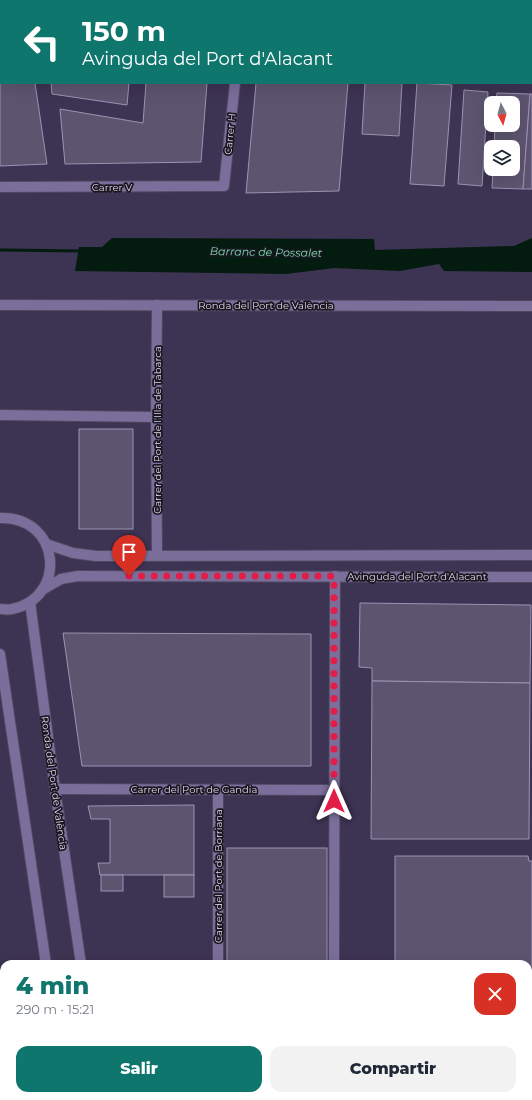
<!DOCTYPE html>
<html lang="es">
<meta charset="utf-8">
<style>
:root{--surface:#fff;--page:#f2f2f3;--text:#1f2937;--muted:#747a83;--accent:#0f766e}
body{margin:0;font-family:Montserrat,sans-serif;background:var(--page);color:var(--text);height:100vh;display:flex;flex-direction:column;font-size:15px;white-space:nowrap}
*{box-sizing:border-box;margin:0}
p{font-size:13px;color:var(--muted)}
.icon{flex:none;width:22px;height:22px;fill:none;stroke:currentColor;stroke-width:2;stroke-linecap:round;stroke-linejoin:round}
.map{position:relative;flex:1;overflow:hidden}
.details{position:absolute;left:0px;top:960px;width:532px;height:140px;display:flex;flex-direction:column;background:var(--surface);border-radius:12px 12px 0 0;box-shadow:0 4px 16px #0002}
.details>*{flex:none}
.guide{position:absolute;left:0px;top:0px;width:532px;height:84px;box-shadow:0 4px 16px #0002;background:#0f766e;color:#fff;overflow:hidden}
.needle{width:26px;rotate:174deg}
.controls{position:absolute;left:484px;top:96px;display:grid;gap:8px}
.controls a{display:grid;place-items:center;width:36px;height:36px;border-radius:8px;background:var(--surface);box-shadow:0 4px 16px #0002;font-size:20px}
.pin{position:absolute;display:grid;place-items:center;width:34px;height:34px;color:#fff;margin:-41px -17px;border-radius:50% 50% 50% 0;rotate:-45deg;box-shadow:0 0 4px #0007}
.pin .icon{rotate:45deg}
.me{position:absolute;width:44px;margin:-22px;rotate:0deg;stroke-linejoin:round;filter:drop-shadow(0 0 3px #0008)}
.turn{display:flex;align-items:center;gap:14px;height:84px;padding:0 16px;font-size:18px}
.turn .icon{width:52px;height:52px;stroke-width:2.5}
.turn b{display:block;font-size:28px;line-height:34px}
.round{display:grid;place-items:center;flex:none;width:42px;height:42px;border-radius:12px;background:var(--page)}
.head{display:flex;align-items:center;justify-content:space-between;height:68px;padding:0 16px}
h1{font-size:24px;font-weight:800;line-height:30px;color:var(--accent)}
.primary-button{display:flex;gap:8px;margin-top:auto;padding:8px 16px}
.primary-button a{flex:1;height:46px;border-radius:12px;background:var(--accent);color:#fff;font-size:16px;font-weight:800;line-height:46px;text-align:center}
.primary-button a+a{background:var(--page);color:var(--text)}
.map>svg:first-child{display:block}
.built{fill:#3d3352;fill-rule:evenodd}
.water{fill:#041b0f}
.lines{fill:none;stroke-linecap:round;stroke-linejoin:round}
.stream{stroke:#041b0f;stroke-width:3}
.building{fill:#5d5570;stroke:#9b93b2}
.minor-casing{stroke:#4e485f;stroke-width:12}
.minor{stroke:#7b6e9b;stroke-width:10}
.route{stroke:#e11d48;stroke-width:7;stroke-dasharray:0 12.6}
.labels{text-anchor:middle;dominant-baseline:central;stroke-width:3.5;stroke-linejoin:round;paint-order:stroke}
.street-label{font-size:10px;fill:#ddd8e9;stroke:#1a1722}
.water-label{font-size:11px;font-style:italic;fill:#75dda6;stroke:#1a1722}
</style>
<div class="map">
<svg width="532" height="1100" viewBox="0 0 532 1100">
<rect width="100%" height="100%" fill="#332c45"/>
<path class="built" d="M0,0H532V1100H0ZM1,1H531V83H1ZM491,103H513V125H491ZM491,147H513V169H491ZM4,964H528V1096H4Z"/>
<polygon class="water" points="112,238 374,239 375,250 514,246 532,238 532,272 444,271 439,264 400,271 334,268 286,274 75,271 79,247 102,247"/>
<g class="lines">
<polyline class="stream" points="0,250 82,251"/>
</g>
<g class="building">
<polygon points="136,0 198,0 136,1"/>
<polygon points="262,0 319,0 262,1"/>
<rect x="337" y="0" width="169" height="1"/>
<polygon points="528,0 532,0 532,37 531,37 531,1"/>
<polygon points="0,27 1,83 35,83 47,164 0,166"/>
<polygon points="51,83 129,83 127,105 52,94"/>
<polygon points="146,83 207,83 201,162 65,164 60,109 143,123"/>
<polygon points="256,83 348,83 339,191 246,193"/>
<polygon points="365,83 402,83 399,136 362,134"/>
<polygon points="417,83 452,85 444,186 410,184"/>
<polygon points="464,90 488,92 482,186 458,184"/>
<polygon points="497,93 530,94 523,189 492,188 493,169 513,169 513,147 494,147 495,125 513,125 513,103 496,103"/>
<polygon points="530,94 532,94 532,189 523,189"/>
<rect x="79" y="429" width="54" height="100"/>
<polygon points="360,603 531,605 530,683 372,681 372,668 359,667"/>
<polygon points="63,633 311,634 311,766 82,766"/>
<polygon points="372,681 530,683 529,839 371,839"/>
<polygon points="194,805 194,875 100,875 98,863 110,863 110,819 91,819 88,806"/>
<rect x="227" y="848" width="100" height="116"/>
<polygon points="395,856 528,856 529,861 532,861 532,1100 396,1100 396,1096 528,1096 528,964 395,964"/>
<rect x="101" y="875" width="22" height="16"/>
<rect x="164" y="875" width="30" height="22"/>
<rect x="131" y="1096" width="105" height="4"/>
</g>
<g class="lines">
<defs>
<g id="minor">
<polyline points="243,1 243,0"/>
<polyline points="0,3 1,3"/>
<polyline points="531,61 532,62"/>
<polyline points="0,187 224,186 235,83"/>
<polyline points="0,305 532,306"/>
<polyline points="157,305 156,417 157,555"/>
<polyline points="0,415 156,417"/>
<path d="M0,518C61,516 68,598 12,609C9,610 4,609 0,609"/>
<polyline points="46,544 73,553 96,556 532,555"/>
<polyline points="42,590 61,579 78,576 532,577"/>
<polyline points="30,602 55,789 81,964"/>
<polyline points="0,654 46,964"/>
<polyline points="55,789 334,790"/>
<polyline points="218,789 218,964"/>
<polyline points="334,964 335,576"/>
<polyline points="65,1096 66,1100"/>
<polyline points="101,1096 101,1100"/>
<polyline points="334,1100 334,1096"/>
</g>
</defs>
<use href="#minor" class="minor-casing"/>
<use href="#minor" class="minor"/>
</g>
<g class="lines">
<polyline class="route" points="129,576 334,576 334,801"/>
</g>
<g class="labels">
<g class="street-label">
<text transform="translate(230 134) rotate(-84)">Carrer H</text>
<text x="112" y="187">Carrer V</text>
<text x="266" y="305">Ronda del Port de València</text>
<text transform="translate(157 430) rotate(-90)">Carrer del Port de l'Illa de Tabarca</text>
<text x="417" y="576">Avinguda del Port d'Alacant</text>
<text transform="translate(54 783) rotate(82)">Ronda del Port de València</text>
<text x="194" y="789">Carrer del Port de Gandia</text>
<text transform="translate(218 876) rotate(-90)">Carrer del Port de Borriana</text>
</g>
<g class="water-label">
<text transform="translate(266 252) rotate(1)">Barranc de Possalet</text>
</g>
</g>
</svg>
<div class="controls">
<a><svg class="needle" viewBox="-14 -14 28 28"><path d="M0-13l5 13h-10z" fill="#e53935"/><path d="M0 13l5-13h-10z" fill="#747a83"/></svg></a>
<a><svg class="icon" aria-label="layers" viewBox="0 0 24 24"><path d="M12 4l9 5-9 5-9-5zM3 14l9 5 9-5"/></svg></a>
</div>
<div class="pin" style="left:129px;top:576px;background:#d93025"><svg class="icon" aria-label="arrive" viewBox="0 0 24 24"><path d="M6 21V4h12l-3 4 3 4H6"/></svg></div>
<svg class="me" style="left:334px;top:801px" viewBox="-20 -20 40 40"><path d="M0-17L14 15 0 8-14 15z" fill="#e11d48" stroke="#fff" stroke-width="4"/></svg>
<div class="guide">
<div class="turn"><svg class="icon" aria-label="left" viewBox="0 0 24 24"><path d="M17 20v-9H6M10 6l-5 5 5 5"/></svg><div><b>150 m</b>Avinguda del Port d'Alacant</div></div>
</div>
<section class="details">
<div class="head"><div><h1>4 min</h1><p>290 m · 15:21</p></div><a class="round" style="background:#d93025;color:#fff"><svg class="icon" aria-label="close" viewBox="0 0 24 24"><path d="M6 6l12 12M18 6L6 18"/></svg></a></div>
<div class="primary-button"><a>Salir</a><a>Compartir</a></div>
</section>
</div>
